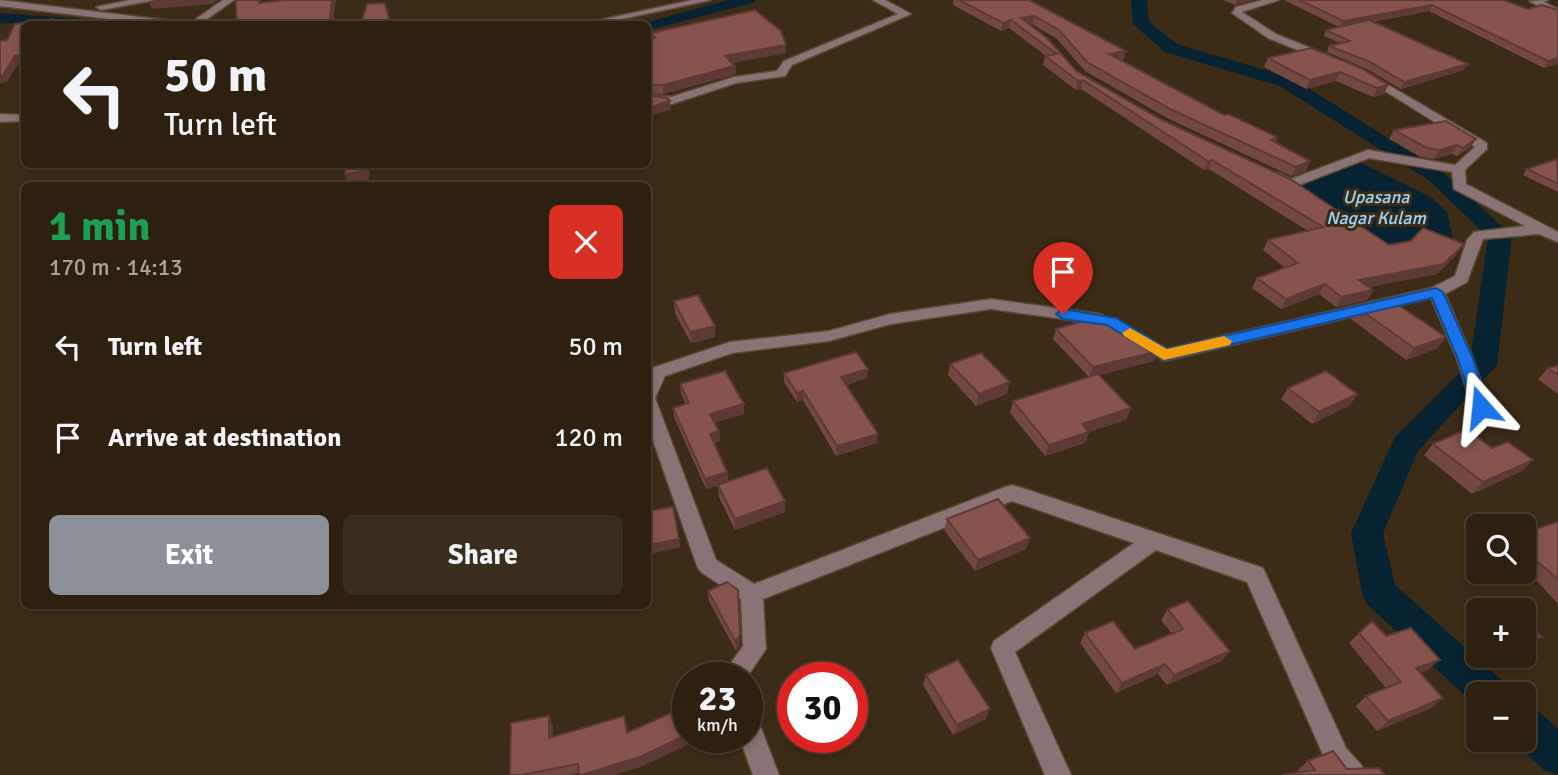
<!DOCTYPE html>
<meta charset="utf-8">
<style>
:root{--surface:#2d2010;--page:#392d1e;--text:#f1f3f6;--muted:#a7a39f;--line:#483e30;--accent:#8c9099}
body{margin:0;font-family:Signika,sans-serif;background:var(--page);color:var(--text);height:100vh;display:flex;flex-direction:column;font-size:26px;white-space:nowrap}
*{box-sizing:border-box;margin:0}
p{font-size:23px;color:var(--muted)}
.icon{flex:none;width:38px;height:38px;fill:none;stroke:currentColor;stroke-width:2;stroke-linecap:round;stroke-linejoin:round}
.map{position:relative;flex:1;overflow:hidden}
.details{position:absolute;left:21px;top:182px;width:630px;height:427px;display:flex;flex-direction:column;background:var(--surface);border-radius:10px;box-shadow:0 4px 10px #0003,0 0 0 2px var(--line)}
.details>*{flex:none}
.top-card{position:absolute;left:21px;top:21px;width:630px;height:147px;border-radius:10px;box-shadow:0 4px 10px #0003,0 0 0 2px var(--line);background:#2d2010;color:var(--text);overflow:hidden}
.fabs{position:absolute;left:1466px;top:514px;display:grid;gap:14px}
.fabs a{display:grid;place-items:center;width:70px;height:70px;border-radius:10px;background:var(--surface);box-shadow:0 4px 10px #0003,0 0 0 2px var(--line);font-size:35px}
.speed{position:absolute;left:672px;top:662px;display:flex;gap:14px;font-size:35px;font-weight:700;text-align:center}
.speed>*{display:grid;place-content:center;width:91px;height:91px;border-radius:50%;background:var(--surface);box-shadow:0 4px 10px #0003,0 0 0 2px var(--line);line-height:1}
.speed small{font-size:18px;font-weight:400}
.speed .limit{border:10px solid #d22;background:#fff;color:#111}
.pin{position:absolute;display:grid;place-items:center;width:60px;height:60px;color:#fff;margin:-72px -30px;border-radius:50% 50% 50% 0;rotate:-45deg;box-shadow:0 0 7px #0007}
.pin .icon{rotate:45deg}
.me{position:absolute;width:77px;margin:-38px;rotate:342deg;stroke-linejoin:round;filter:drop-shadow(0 0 5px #0008)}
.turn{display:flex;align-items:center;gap:24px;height:147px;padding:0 28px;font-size:32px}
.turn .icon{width:91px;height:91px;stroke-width:2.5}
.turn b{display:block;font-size:49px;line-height:60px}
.round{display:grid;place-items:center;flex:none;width:74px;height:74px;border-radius:10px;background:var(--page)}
.summary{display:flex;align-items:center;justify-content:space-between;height:119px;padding:0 28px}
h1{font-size:42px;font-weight:700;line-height:52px;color:#1e9e55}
.cta{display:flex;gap:14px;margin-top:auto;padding:14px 28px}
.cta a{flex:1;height:80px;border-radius:10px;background:var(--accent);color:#fff;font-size:28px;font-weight:700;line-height:80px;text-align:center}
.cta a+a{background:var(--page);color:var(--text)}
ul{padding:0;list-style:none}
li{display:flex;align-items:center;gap:21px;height:91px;padding:0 28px}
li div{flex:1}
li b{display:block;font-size:26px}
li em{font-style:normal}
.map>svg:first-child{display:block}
.water{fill:#072230}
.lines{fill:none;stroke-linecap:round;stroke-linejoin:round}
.canal{fill:#072230;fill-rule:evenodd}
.minor-casing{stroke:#594935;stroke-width:3}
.minor{fill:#8b7274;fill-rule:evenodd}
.wall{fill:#734742}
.shaded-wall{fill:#5e3a36}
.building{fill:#86534d;stroke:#5e3a36;stroke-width:2}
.route{fill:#1a73e8;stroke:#114b97;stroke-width:2}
.slow{fill:#f59e0b}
.labels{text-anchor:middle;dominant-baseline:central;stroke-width:6;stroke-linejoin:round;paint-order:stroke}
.far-water-label{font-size:18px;font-style:italic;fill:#9ad7fa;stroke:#3c2b16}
</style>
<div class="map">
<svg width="1558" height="775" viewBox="0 0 1558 775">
<rect width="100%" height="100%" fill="#3c2b16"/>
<path class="water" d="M1361,163L1431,197L1447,212L1455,248L1367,244L1304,203L1301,185C1319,171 1338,165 1361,163Z"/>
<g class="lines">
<g class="canal">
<polygon points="729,0 756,0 753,3 648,30 648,24 640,24"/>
<polygon points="1131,0 1147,0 1149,22 1177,44 1292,78 1444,173 1512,236 1497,365 1418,451 1383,533 1395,585 1504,682 1510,695 1479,695 1478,708 1367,604 1362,593 1351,533 1395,437 1470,362 1488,237 1430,181 1280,86 1165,52 1133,24"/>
<polygon points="0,13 83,19 91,24 0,23"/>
<polygon points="1524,706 1538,711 1558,729 1558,775 1544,770 1512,740 1524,740"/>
</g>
<defs>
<g id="minor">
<polygon points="0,0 173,21 178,24 152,24 0,6"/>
<polygon points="130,0 155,0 101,10 96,7"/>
<polygon points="223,0 234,0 200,24 189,24"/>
<polygon points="692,0 711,0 599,24 582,24"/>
<polygon points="873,0 885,0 911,14 792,65 785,76 736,83 672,104 648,101 648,95 671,97 734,77 777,71 784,61 898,14"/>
<polygon points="1263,0 1279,0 1242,12 1276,34 1330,56 1330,60 1322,60 1268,38 1232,13 1236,7"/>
<polygon points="1548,0 1544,2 1558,9 1558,16 1529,1"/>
<polygon points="1368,73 1487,143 1487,149 1465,170 1466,184 1558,232 1558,242 1539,234 1483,239 1467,282 1445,294 1473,359 1490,407 1487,412 1481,413 1472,407 1457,359 1431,298 1164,361 1132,339 1140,333 1167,349 1431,288 1455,276 1467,240 1474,232 1525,226 1454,189 1452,172 1369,158 1291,188 1269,179 1269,173 1279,173 1291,179 1368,150 1455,165 1475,147 1364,78 1362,76"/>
<polygon points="0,114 24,115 24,121 0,122"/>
<polygon points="991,299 1100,314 1108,319 1100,324 991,309 891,324 829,341 732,353 665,376 655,398 716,560 754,584 1005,487 1012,485 1019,487 1263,568 1346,748 1362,766 1366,775 1336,775 1328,766 1247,582 1156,550 1015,652 1071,775 1045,775 991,648 994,641 1134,543 1012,501 763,599 766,649 747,677 721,677 743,646 741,599 701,572 697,566 648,426 648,376 652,368 730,342 829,331 890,314"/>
<polygon points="747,712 756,715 779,775 753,775 739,737 747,737"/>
</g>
</defs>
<use href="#minor" class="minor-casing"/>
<use href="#minor" class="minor"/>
</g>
<g class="wall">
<polygon points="953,0 1029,0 1124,59 1120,60 1224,115 1277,137 1275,142 1306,171 1291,176 1169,119 1085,71 1057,39 1032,24 1029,24 1076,71 1162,120 1389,245 1464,244 1457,254 1437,274 1369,287 1373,290 1367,300 1336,307 1319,294 1281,309 1252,288 1257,278 1285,268 1263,250 1268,240 1308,231 1209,169 1204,170 1081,89 1076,90 1043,65 1045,56 1046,56 1009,28 1001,31 953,5"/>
<polygon points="1223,0 1253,0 1235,5"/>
<polygon points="1284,0 1503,0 1528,9 1558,10 1558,64 1544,68 1429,11 1372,22 1468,64 1464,70 1401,89 1367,69 1327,52 1329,46 1340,43 1324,36 1326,30 1339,27"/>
<polygon points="651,33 786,45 786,53 732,63 735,66 736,74 663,94 648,93 648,39 652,38"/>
<polygon points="1311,48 1388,85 1384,94 1373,97 1336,81 1306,89 1264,67 1268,58"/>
<polygon points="1394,130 1471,147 1457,156 1452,154 1434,159 1421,157 1389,139"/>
<polygon points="1558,159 1558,192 1523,175 1527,169"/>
<polygon points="674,301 715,337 691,343 675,313"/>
<polygon points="1358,308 1438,348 1406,360 1351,319"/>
<polygon points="1077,313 1159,351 1154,361 1099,375 1131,408 1126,420 1089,432 1085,443 1045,456 1010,413 1013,401 1089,377 1053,339 1056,329 1074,324"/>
<polygon points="950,364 1007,394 976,406 948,375"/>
<polygon points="1558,366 1558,394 1538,379 1548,368"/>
<polygon points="784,373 867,378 846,385 877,443 836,456 803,400 797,402 784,382"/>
<polygon points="680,384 744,404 744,414 715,422 719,431 720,441 714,443 727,472 728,482 706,489 674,417 673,408 686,404 681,394"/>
<polygon points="1288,388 1357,394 1350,405 1312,424 1281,399"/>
<polygon points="1433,444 1492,448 1533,460 1522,471 1472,494 1424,455"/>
<polygon points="718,485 785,501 785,512 735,530 719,497"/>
<polygon points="947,519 1030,538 1026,549 975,571 944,530"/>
<polygon points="1558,522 1558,604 1539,583 1524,571 1524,527 1539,528"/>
<polygon points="708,591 740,645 736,651 709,601"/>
<polygon points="1168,609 1222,661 1167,685 1158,674 1116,693 1080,643 1085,633 1135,649 1172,634 1161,620"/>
<polygon points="1359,633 1386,636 1428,670 1420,673 1443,698 1431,708 1377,731 1356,706 1366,696 1386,688 1349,643"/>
<polygon points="926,675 986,719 953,735 923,685"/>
<polygon points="553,726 553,737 627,726 628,732 643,766 614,775 579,775 579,773 570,775 510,775"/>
<polygon points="1308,761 1347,769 1299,772 1298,770"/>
</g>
<g class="shaded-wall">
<polygon points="162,0 218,0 212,4 152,9 148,1"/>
<polygon points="332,0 336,0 333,24 329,24"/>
<polygon points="1237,0 1253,0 1235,5"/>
<polygon points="1432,5 1429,11 1340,27 1343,21"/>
<polygon points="1034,16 1032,24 1020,27 1021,18"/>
<polygon points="1011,20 1009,28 1001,31 1003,23"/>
<polygon points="786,45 786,53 725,64 725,56"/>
<polygon points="1126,51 1124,59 1107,63 1109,54"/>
<polygon points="24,55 24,62 19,62 7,82 0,83 0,76 15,56"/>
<polygon points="1558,58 1558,64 1544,68 1548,61"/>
<polygon points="1468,64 1464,70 1401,89 1404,82"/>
<polygon points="735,66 736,74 663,94 663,85"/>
<polygon points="1340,72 1336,81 1306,89 1310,80"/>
<polygon points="1083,80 1081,89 1076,90 1078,81"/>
<polygon points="1388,85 1384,94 1373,97 1377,88"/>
<polygon points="670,101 671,110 648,116 648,108"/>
<polygon points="1476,139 1471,147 1457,156 1463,148"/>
<polygon points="1457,145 1452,154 1434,159 1439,150"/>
<polygon points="1212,160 1209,169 1204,170 1208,161"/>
<polygon points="1310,161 1306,171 1291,176 1296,167"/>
<polygon points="365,164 372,164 368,182 349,185 345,174"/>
<polygon points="1464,244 1457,254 1437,274 1353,290 1359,280"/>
<polygon points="1325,284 1319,294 1281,309 1286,299"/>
<polygon points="1373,290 1367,300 1336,307 1341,297"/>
<polygon points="715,326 715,337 691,343 690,332"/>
<polygon points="1446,337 1438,348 1406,360 1414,348"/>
<polygon points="1159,351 1154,361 1089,378 1093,367"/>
<polygon points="868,369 867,378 840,387 841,377"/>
<polygon points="1010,382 1007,394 976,406 979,394"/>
<polygon points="803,391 803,400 797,402 797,393"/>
<polygon points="1357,394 1350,405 1312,424 1319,412"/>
<polygon points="744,404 744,414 711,423 710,414"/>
<polygon points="1131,408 1126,420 1089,432 1085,443 1045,456 1049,445 1082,424"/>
<polygon points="719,431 720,441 711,444 710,434"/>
<polygon points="878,434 877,443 836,456 837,446"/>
<polygon points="1533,460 1522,471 1472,494 1483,482"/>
<polygon points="727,472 728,482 706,489 705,479"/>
<polygon points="785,501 785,512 735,530 735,519"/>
<polygon points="1030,538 1026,549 975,571 978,560"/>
<polygon points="679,539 680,548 648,554 648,545"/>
<polygon points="738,590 740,645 736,651 735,641"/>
<polygon points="1542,637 1535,643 1524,646 1524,642"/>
<polygon points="1230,651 1222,661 1167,685 1174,675"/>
<polygon points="1440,660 1428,670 1404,678 1416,668"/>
<polygon points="1165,664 1158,674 1116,693 1122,683"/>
<polygon points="1443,698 1431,708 1377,731 1388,721"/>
<polygon points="990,709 986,719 953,735 957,725"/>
<polygon points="549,716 553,726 553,748 549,738"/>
<polygon points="688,734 688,737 704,737 643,766 614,775 581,775"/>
</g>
<g class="building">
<polygon points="236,0 259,0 259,3 283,0 332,0 329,24 237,24"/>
<polygon points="959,0 1029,0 1126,51 1109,54 1224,115 1228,114 1277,137 1271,140 1310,161 1296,167 1172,110 1087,62 1059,30 1034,16 1021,18 1048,39 1076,71 1162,120 1292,180 1389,245 1411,241 1423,228 1464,244 1444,264 1359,280 1373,290 1341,297 1325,284 1286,299 1257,278 1298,263 1268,240 1323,227 1212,160 1208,161 1083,80 1078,81 1045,56 1057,54 1011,20 1003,23"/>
<polygon points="1300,0 1503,0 1528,9 1542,5 1558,10 1558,58 1548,61 1432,5 1343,21"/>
<polygon points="385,3 390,22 375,24 361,24 367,4"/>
<polygon points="755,10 781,31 786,45 725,56 735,66 663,85 648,85 648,39 655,38 651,33"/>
<polygon points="53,19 50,24 24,24 24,55 15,56 3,75 0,76 0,41 7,40 15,24"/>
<polygon points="1369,20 1468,64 1404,82 1370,62 1329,46 1350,41 1326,30"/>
<polygon points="1311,48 1361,68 1388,85 1377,88 1340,72 1310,80 1268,58"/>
<polygon points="648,95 667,98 670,101 648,108"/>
<polygon points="1446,121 1476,139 1463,148 1457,145 1439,150 1427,148 1394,130"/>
<polygon points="1557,159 1558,184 1527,169"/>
<polygon points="346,164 365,164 363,171 345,174"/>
<polygon points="698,295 715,326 690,332 674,301"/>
<polygon points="1391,300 1446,337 1414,348 1358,308"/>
<polygon points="1077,313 1110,318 1159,351 1093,367 1056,329 1084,321"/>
<polygon points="856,352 868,369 841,377 878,434 837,446 803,391 797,393 784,373"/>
<polygon points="981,353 1010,382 979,394 950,364"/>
<polygon points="1558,366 1558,375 1548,368"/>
<polygon points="725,371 744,404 710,414 719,431 710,434 727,472 705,479 673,408 689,403 680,384"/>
<polygon points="1326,371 1357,394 1319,412 1288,388"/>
<polygon points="1098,374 1131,408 1082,424 1089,432 1049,445 1013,401"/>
<polygon points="1467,429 1492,448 1508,442 1533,460 1483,482 1433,444"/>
<polygon points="767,468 785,501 735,519 718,485"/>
<polygon points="998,499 1030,538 978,560 947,519"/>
<polygon points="673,507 679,539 648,545 648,511"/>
<polygon points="1558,522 1558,580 1551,573 1524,551 1523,527 1532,523 1539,528"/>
<polygon points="727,582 738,590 740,635 735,641 708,591"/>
<polygon points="1188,601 1230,651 1174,675 1165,664 1122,683 1085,633 1113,621 1135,649 1183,629 1168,609"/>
<polygon points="1507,601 1516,611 1487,611 1484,608"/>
<polygon points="1524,619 1542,637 1524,642"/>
<polygon points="1372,621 1386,636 1411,628 1440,660 1416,668 1443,698 1388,721 1366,696 1401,682 1359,633"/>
<polygon points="958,660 990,709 957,725 926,675"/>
<polygon points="688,705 688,734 640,757 581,775 579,775 578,764 521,775 510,775 511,723 549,716 549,738 624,716 627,733"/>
<polygon points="1333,751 1347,769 1379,768 1385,775 1282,775 1315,770 1308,761"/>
</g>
<polygon class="route" points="1436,288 1443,292 1473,359 1489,407 1487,411 1475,411 1473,407 1458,359 1432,298 1164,360 1107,325 1063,319 1056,314 1063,309 1116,318 1167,349"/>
<polygon class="slow" points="1130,328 1167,349 1224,336 1232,341 1230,345 1164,360 1124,336 1122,333"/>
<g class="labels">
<g class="far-water-label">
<text x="1376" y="197">Upasana<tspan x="1376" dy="21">Nagar Kulam</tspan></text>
</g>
</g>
</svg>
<div class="fabs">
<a><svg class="icon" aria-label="search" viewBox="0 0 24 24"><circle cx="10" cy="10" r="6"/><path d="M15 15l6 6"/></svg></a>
<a>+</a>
<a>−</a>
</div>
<div class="speed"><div>23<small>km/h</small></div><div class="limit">30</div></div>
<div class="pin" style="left:1063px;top:314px;background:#d93025"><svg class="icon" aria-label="arrive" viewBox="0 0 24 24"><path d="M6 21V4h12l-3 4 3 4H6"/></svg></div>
<svg class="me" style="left:1481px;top:407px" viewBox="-20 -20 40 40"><path d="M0-17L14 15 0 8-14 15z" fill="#1a73e8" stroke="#fff" stroke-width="4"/></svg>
<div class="top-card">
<div class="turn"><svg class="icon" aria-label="left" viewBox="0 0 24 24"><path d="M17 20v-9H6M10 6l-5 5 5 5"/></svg><div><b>50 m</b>Turn left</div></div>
</div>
<section class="details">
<div class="summary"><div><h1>1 min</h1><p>170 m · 14:13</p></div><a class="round" style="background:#d93025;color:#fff"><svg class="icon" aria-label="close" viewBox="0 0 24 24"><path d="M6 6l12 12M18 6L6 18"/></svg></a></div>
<ul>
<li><svg class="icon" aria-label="left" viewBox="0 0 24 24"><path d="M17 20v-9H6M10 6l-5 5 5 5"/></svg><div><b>Turn left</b></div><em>50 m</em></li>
<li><svg class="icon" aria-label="arrive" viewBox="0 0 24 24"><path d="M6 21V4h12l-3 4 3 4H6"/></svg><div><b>Arrive at destination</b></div><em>120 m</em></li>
</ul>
<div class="cta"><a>Exit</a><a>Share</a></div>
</section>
</div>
